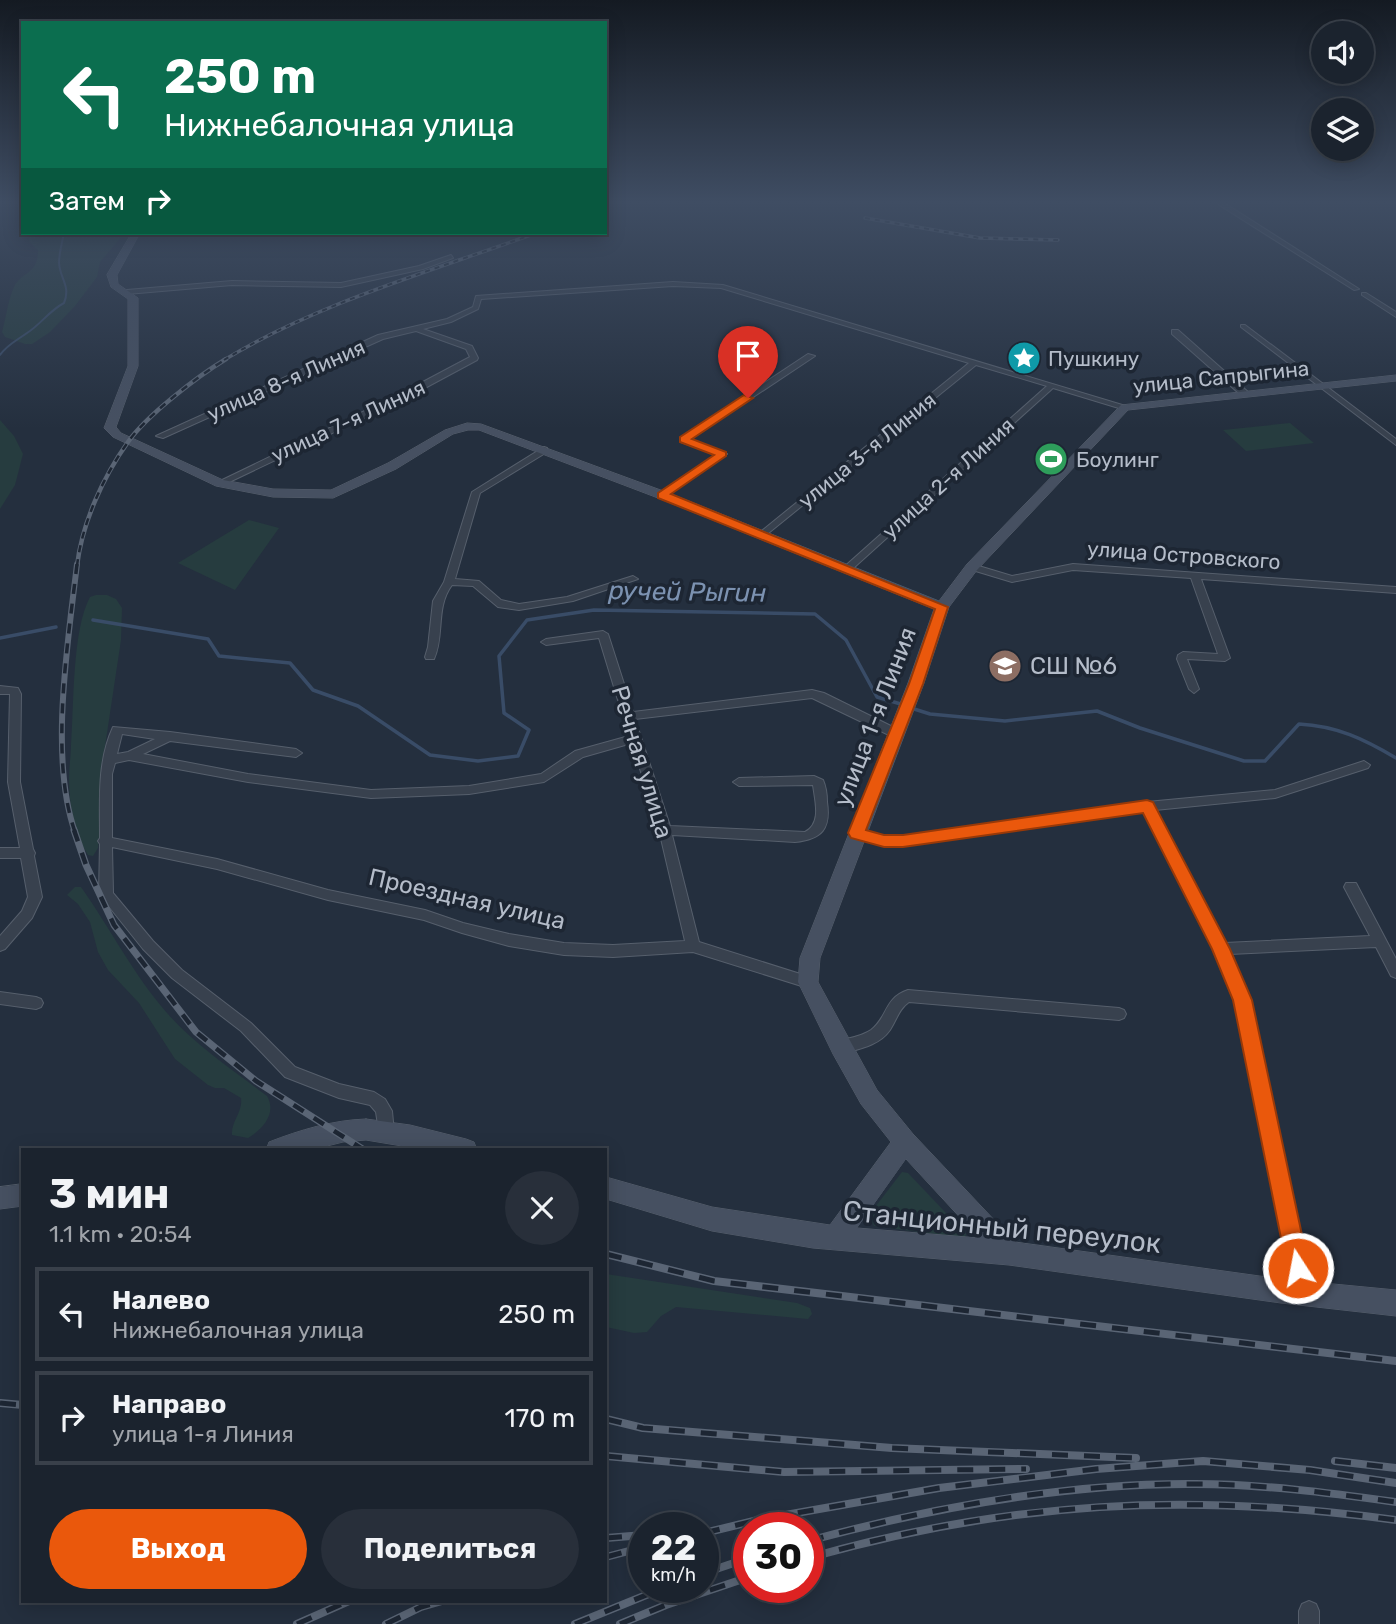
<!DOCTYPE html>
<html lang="ru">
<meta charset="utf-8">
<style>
:root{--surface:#1b232e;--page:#282f3a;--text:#f1f3f6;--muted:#a0a4aa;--line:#39404a;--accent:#ea580c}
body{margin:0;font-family:Rubik,sans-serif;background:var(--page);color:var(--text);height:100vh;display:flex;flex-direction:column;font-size:26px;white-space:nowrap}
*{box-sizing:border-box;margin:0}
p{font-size:23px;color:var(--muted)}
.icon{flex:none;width:38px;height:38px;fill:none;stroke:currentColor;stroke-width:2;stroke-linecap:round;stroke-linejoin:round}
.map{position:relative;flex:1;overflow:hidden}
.panel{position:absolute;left:21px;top:1148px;width:586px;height:455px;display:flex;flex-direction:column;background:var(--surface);border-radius:0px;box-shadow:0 4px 18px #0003,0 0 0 2px var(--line)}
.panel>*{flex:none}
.hud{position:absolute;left:21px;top:21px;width:586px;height:214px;border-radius:0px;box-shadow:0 4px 18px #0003,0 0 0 2px var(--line);background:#0b6e4f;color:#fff;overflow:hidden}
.tools{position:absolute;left:1311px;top:21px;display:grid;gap:14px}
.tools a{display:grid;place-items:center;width:63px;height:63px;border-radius:50%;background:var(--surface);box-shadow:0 4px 18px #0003,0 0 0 2px var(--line);font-size:35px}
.speed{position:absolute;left:628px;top:1512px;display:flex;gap:14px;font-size:35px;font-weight:700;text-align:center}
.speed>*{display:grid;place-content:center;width:91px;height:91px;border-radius:50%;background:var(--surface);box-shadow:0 4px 18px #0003,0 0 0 2px var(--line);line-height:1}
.speed small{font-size:18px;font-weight:400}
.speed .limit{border:10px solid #d22;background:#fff;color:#111}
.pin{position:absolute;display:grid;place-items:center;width:60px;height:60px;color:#fff;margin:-72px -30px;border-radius:50% 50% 50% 0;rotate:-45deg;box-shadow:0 0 7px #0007}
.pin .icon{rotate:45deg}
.me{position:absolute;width:77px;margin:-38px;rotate:349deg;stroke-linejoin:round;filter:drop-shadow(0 0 5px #0008)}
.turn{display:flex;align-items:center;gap:24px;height:147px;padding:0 28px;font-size:32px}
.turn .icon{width:91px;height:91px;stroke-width:2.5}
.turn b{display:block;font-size:49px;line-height:60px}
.then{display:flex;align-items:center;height:66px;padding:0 28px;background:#0003;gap:14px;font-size:26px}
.round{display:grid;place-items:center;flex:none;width:74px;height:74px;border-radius:37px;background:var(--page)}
.headline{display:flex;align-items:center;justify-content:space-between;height:119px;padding:0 28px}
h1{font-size:42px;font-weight:700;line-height:52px}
.primary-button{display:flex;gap:14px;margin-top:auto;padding:14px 28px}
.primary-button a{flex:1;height:80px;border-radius:42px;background:var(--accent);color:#fff;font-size:28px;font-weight:700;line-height:80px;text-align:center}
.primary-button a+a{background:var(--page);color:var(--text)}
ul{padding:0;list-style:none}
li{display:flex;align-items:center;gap:21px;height:94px;margin:0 14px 10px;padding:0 14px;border:4px solid var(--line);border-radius:0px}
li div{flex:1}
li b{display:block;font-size:26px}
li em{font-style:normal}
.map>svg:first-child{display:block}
.green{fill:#263c3f}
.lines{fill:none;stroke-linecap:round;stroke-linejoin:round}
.stream-far1{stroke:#394c67;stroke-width:2}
.stream{stroke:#394c67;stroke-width:3.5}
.street-casing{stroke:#565f6c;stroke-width:2}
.secondary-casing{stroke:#565f6c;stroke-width:1}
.street{fill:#38414e;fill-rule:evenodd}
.secondary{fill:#465061;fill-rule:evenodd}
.rail-far4-casing{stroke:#5a6575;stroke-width:3.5}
.rail-far3-casing{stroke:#5a6575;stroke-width:4.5}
.rail-far2-casing{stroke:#5a6575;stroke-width:6}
.rail-far1-casing{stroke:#5a6575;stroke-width:7}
.rail-casing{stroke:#5a6575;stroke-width:8}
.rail-far4{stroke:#1d2633;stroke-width:2;stroke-dasharray:5;stroke-linecap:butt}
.rail-far3{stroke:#1d2633;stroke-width:2.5;stroke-dasharray:7;stroke-linecap:butt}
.rail-far2{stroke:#1d2633;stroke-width:3.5;stroke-dasharray:10;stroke-linecap:butt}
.rail-far1{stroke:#1d2633;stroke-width:4.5;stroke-dasharray:12;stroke-linecap:butt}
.rail{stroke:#1d2633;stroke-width:5;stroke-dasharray:16;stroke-linecap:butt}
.route{fill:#ea580c;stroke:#983908;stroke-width:2}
.labels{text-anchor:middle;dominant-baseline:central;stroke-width:7;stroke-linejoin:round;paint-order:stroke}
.far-poi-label{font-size:21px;fill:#b4bcc9;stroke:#1d2633;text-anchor:start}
.far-street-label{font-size:21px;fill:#b4bcc9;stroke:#1d2633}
.poi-label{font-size:24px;fill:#b4bcc9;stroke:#1d2633;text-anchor:start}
.street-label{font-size:24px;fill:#b4bcc9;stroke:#1d2633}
.water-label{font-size:26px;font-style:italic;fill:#7c92b1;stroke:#1d2633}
.near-street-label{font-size:28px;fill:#b4bcc9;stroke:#1d2633}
</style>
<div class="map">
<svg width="1396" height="1624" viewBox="0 0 1396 1624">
<rect width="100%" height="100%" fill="#242f3e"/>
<g class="green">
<path d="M30,233H125L100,262L97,277L75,306L50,332L32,344H25L5,337L2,332C6,318 8,300 14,287C22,271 38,275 38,250L29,242Z"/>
<polygon points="0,420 14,436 23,454 15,485 0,509"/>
<polygon points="1290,423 1314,443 1246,451 1223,430"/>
<polygon points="249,520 279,528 235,590 178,563"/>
<path d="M96,595H107L116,599L122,608L121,640L101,773L99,838L98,848L93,856L88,855C74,833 69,804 69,778C69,767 71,756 71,745C74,706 72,630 90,597Z"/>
<path d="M75,887H81C110,928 133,974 167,1013C195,1045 233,1070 267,1096C277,1113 263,1129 248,1138L232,1135C231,1121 243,1112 241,1098L224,1088H215L208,1085L175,1059L139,1003L108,970L98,952L90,922L78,904L67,895Z"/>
<polygon points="902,1172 908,1173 966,1234 965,1238 874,1226 870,1218 872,1211"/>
<polygon points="606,1274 797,1303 810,1308 812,1314 808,1319 676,1307 661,1316 647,1332 634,1333 606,1327"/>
</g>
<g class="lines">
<path class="stream-far1" d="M0,355C8,344 16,341 27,333C41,324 49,311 64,303C71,286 60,279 59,263C59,253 62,243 64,233"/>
<g class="stream">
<polyline points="93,620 208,639 219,656 290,663 313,690 358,706 430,755 478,761 518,756 529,730 504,713 499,656 527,620 594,610 815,614 846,640 877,697 904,705"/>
<polyline points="0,638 56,627"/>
<path d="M911,708L930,714L1005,721L1097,711L1140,728L1244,761H1265L1299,724C1337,726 1364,739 1396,758"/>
</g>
<defs>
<g id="street">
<polygon points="1213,201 1221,201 1359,289 1354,290"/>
<polygon points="451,255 453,258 423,269 341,287 232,285 127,294 124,292 127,290 232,281 341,283 419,266"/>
<polygon points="673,282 723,285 1129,407 1122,409 1053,388 849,572 843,572 843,568 1047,386 976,365 761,539 756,536 758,534 969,363 721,288 673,286 481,299 478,309 451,322 423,329 472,346 478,358 477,360 410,396 223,485 216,483 404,392 470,357 466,349 416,331 383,339 163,438 156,436 378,335 447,319 473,307 476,296"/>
<polygon points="1362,293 1366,293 1396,312 1396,317 1362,295"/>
<polygon points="1241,325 1245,325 1396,439 1396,445 1241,327"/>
<polygon points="1172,330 1178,330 1248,392 1248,396 1242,396 1172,334"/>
<polygon points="808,354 815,356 690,439 727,454 665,497 659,497 659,493 717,455 681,442 681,438"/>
<path d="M544,447L547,448V452L480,493L455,579L479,581L501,600L519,604L567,597L633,576L638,579L573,601L519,610L498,607L473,586L452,585C435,608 445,635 434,659H426L425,657L428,647L433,601L444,582L472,492Z"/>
<polygon points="972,564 1012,576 1073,564 1396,587 1396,593 1201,579 1230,658 1225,661 1187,659 1199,689 1194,693 1189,689 1177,659 1178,655 1183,652 1218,654 1191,578 1073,570 1012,582 969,569 967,567"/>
<path d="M603,631L608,634L633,712L812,690L824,693L899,730L901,733L899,736H891L812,698L635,719L670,826L805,832C822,823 815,801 813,785L739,786L733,782L739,778L814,776L823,780C826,787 827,794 827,802C831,829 822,839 795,842L672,835L699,942L813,978L815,982L813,986L808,988L693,952L613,957L564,955L509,946L462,933L424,920L328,900L217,869L112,847L113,893L153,941L182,970L251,1023L295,1067L339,1084L374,1092L385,1099L392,1111L394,1133L392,1138L386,1140L380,1138L376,1112L370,1105L339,1098L285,1077L241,1031L172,978L143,949L99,894L100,844L98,841L100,838C100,799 97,762 113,727L170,732L296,749L302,753L296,757L170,741L143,754L248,774L371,790L469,786L541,774L575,751L629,736L599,638L546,645L541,642L546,639ZM122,734L155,739L128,752L117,754ZM632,743L659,830L685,941L613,945L564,943L509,934L463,923L425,910L328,890L217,859L112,838V774L115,763L129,760L248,782L371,798L469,794L544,782L583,757Z"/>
<polygon points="0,686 18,688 21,694 20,782 33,849 35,853 34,856 42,897 32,918 5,949 0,951 0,936 22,911 28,897 21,858 0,858 0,848 20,848 8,782 10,694 0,694"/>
<polygon points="1364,761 1370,765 1368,768 1275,798 1155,810 1225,943 1370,936 1344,887 1346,883 1356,883 1396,959 1396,978 1391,976 1376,947 1230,954 1250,1000 1312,1294 1309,1300 1303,1303 1297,1300 1294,1294 1236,1000 1214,949 1143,811 903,846 884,846 852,836 850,833 852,830 856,828 884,836 903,836 1147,802 1275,790"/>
<path d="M908,990L1119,1008L1124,1010L1126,1014L1124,1018L1119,1020L909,1002C899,1009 897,1019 890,1030C879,1046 858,1049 840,1054L835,1052L833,1047L835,1042C847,1038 861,1037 871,1030C888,1017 884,998 908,990Z"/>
<polygon points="0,992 36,997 41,999 43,1003 41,1007 36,1009 0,1004"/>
<polygon points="1309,1601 1316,1604 1319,1611 1319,1624 1299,1624 1299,1611 1302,1604"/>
</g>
<g id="secondary">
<path d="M132,233H140L117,275L118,284L138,298V366L116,427L121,433L223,480L273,489L331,490L388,463L445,430L467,423L481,424L666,492L939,601L967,564L1121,405L1396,375V381L1128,410L977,570L949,607L924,683L820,958L818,982L877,1090L913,1134L1015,1242L1281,1279L1396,1290V1316L1281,1303L1009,1265L813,1248L712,1231L606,1199V1177L712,1207L830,1225L891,1142L861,1104L833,1054L798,982L800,958L908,683L934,609L658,498L479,430H468L453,434L396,469L333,498L273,497L216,486L113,437L104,428L128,366V299L111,287L107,275ZM906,1159L979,1238L857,1228Z"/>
<path d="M366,1119L410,1125L466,1139L474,1142L477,1150H426L366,1140L343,1142L311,1150H266L269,1142C300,1130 333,1120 366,1119Z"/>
<polygon points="23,1184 23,1206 0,1209 0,1187"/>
</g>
</defs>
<use href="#street" class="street-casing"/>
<use href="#secondary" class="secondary-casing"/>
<use href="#street" class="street"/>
<use href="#secondary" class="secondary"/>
<defs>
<g id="rail-far4">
<polyline points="865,218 980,238 1058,240"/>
<path d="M224,360C318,303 432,271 536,233"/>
</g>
<path id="rail-far3" d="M77,566C82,523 103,477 128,442C147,415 198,376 226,359"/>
<path id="rail-far2" d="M75,832C49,758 68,642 77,564"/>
<polyline id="rail-far1" points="74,830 86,865 114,925 196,1032 256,1081 364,1150"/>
<g id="rail">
<polyline points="606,1254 714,1281 1396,1361"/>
<polyline points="0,1403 23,1405"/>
<polyline points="606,1419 643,1428 892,1448 1136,1458"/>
<polyline points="606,1456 784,1472 1026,1469"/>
<polyline points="1335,1461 1396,1468"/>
<polyline points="704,1533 762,1519 939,1488 1096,1469 1203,1461 1310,1470 1396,1483"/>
<polyline points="606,1538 644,1535"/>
<path d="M808,1541C934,1507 1064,1483 1195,1484C1262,1484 1330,1493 1396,1502"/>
<polyline points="606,1557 644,1547"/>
<path d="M808,1558C1009,1501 1189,1492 1396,1520"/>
<polyline points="704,1573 749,1558"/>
<polyline points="297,1624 349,1601"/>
<polyline points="386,1624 421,1607 442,1601"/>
<polyline points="575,1624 666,1587"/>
<polyline points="620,1624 666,1605 749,1577"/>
</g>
</defs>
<use href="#rail-far4" class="rail-far4-casing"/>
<use href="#rail-far3" class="rail-far3-casing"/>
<use href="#rail-far2" class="rail-far2-casing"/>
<use href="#rail-far1" class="rail-far1-casing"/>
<use href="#rail" class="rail-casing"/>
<use href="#rail-far4" class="rail-far4"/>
<use href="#rail-far3" class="rail-far3"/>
<use href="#rail-far2" class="rail-far2"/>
<use href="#rail-far1" class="rail-far1"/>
<use href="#rail" class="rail"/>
</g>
<linearGradient id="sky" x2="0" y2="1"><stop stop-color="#141a22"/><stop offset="0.47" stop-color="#3f4d63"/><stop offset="1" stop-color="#3f4d63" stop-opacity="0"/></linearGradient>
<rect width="1396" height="429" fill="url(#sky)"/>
<polygon class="route" points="744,395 753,398 692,439 726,452 726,456 671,494 948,607 923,684 866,830 884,835 903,835 1147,800 1153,802 1230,949 1252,1000 1309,1268 1306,1276 1298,1279 1290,1276 1287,1268 1233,1000 1212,949 1143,813 903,847 884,847 851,838 848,833 909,684 935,609 658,498 658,493 714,455 680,442 680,437"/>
<defs>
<symbol id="sight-disc" viewBox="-11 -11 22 22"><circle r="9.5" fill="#0f9aa8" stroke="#1d2633"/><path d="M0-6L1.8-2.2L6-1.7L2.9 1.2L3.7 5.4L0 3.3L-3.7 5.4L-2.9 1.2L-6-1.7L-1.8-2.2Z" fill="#fff"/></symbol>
<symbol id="stadium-disc" viewBox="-11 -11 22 22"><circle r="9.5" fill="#2e9e5b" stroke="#1d2633"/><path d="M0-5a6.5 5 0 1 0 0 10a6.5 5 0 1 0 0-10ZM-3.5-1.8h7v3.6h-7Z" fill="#fff"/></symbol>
<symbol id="school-disc" viewBox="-11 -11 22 22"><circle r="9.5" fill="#8d6e63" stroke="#1d2633"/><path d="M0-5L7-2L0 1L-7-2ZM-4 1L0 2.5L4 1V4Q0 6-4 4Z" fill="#fff"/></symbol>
</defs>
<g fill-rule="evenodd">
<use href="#sight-disc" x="1005" y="339" width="38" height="38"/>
<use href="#stadium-disc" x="1032" y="440" width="38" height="38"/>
<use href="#school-disc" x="986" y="647" width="38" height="38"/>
</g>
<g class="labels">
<g class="far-poi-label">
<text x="1048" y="358">Пушкину</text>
<text x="1076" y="459">Боулинг</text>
</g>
<g class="far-street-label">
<text transform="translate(1221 377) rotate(-6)">улица Сапрыгина</text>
<text transform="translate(286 380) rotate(-24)">улица 8-я Линия</text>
<text transform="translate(348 421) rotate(-25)">улица 7-я Линия</text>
<text transform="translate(867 450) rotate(-39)">улица 3-я Линия</text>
<text transform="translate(948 478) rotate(-42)">улица 2-я Линия</text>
<text transform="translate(1184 555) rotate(4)">улица Островского</text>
</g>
<g class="poi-label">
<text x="1030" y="666">СШ №6</text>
</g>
<g class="street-label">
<text transform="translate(875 717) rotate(-69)">улица 1-я Линия</text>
<text transform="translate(642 762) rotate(73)">Речная улица</text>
<text transform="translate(467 899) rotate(13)">Проездная улица</text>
</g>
<g class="water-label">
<text transform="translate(687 592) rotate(1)">ручей Рыгин</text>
</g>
<g class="near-street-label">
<text transform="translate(1002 1227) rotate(6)">Станционный переулок</text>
</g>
</g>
</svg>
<div class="tools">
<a><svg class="icon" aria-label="sound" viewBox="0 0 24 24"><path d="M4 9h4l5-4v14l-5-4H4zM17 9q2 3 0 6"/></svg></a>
<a><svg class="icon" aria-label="layers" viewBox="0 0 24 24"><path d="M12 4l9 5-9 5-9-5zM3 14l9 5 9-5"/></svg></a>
</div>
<div class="speed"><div>22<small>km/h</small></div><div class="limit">30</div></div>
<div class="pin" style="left:748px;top:398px;background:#d93025"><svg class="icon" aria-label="arrive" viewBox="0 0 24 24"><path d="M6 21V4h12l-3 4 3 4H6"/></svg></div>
<svg class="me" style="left:1298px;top:1268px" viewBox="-20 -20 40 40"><circle r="17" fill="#ea580c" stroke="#fff" stroke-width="3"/><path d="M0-11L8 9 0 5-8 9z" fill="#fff"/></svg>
<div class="hud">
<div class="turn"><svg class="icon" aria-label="left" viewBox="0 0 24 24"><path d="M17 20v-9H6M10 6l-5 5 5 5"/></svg><div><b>250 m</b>Нижнебалочная улица</div></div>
<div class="then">Затем<svg class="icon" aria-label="right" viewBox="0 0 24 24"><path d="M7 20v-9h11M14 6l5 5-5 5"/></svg></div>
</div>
<section class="panel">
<div class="headline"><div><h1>3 мин</h1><p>1.1 km · 20:54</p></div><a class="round"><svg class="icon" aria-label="close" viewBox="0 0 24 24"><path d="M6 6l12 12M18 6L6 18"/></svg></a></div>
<ul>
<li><svg class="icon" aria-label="left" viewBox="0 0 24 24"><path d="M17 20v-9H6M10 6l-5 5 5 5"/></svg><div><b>Налево</b><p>Нижнебалочная улица</p></div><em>250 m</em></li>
<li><svg class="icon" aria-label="right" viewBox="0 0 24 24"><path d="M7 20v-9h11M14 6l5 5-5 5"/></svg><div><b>Направо</b><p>улица 1-я Линия</p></div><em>170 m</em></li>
</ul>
<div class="primary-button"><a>Выход</a><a>Поделиться</a></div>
</section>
</div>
